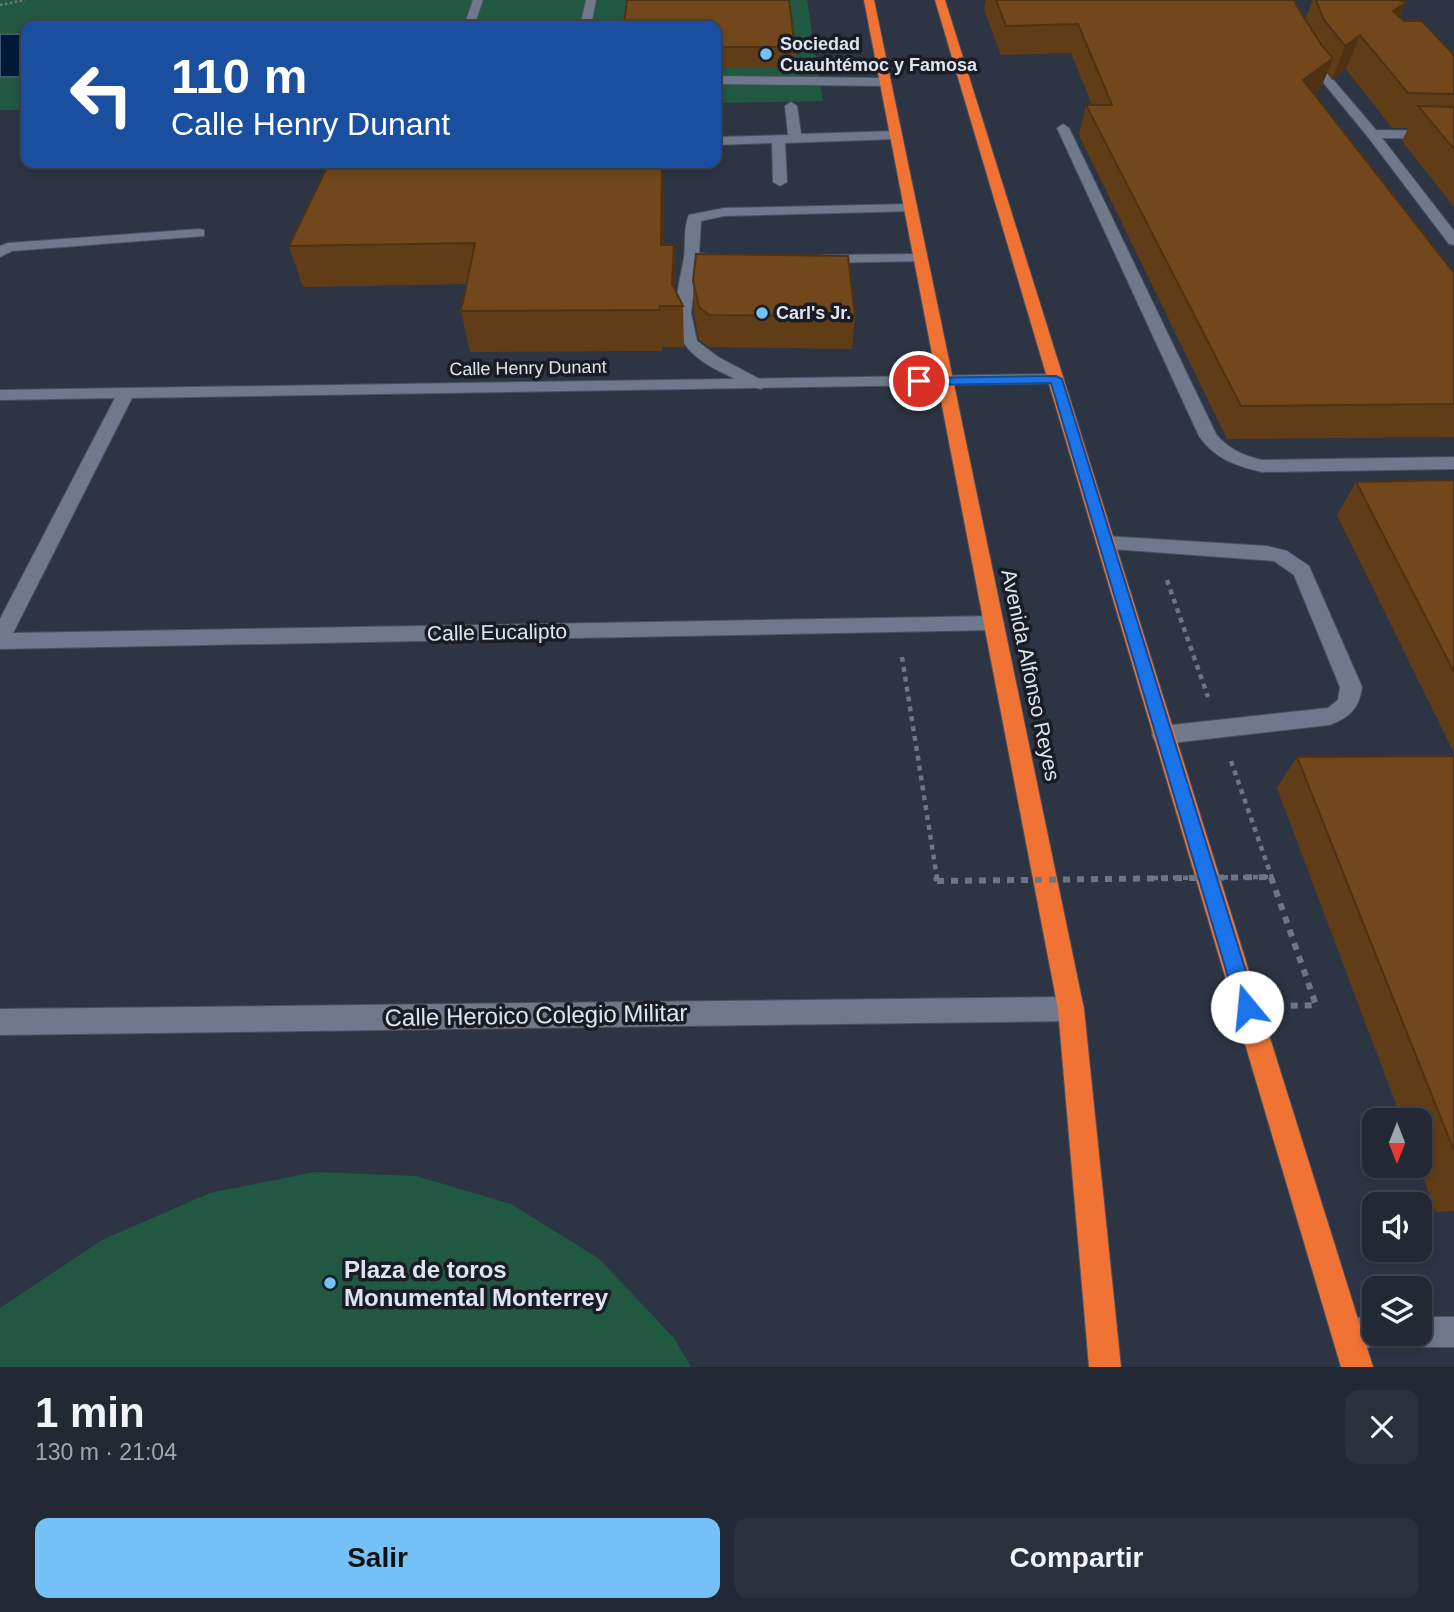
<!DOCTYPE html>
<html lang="es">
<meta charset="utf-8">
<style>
:root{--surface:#222834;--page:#2a303c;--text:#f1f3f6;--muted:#a2a6ac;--line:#3f444f;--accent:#73c1f6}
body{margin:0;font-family:Helvetica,sans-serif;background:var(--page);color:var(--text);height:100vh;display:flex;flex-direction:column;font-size:26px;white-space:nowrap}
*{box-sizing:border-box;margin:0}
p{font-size:23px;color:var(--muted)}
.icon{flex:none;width:38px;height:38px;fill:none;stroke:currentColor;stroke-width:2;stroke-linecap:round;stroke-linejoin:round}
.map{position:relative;height:1367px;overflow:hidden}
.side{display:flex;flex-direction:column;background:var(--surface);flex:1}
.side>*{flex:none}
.top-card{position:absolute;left:21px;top:21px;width:700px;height:147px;border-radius:14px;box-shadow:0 4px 10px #0003,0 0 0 2px var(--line);background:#1a4fa0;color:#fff;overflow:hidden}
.needle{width:46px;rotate:180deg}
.fabs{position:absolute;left:1362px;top:1108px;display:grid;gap:14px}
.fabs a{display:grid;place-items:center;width:70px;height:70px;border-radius:14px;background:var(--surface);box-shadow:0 4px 10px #0003,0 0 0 2px var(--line);font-size:35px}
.pin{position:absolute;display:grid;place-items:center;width:60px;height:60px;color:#fff;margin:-30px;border:4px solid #fff;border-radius:50%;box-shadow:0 2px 7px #0007}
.me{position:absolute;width:77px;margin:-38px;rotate:343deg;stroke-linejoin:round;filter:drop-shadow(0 0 5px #0008)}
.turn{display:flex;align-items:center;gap:24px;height:147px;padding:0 35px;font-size:32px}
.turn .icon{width:91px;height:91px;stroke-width:2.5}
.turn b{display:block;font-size:49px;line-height:60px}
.round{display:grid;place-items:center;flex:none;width:74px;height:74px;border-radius:14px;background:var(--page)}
.head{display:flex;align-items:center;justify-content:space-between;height:119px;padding:0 35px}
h1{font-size:42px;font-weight:700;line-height:52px}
.button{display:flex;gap:14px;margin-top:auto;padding:14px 35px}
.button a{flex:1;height:80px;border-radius:14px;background:var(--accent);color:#111;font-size:28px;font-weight:700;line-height:80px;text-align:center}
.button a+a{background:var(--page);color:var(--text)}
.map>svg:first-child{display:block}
.green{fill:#205841}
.water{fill:#001936;stroke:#43566e;stroke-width:2}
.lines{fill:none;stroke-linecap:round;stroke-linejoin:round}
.lane-casing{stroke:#4a505e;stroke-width:2}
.street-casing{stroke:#4a505e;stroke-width:2}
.highway-casing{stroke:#4a505e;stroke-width:2}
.path-far2{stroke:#6e7683;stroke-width:2.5;stroke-dasharray:2.5 2.5;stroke-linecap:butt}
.path-far1{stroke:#6e7683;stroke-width:4.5;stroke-dasharray:5 5;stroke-linecap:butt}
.path{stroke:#6e7683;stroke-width:6;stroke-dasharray:7 7;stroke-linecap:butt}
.lane{fill:#70798b;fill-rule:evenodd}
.street{fill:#70798b;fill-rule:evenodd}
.highway{fill:#f17333;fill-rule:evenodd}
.path-bridge-far1{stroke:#6e7683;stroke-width:4.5;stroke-dasharray:5 5;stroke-linecap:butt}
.path-bridge{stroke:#6e7683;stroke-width:6;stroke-dasharray:7 7;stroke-linecap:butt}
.wall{fill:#613d17}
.shaded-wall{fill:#4f3213}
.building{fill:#71471b;stroke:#4f3213;stroke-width:2}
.route{fill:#1a73e8;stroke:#114b97;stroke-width:2}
.poi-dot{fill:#73c1f6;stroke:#191c24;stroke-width:2.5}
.labels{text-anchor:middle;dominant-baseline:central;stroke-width:7;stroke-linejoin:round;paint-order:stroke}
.far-poi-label{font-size:18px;font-weight:bold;fill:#dfe5ef;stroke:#191c24;text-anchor:start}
.far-street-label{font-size:18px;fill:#dfe5ef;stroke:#191c24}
.street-label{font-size:21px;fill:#dfe5ef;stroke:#191c24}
.near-street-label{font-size:24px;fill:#dfe5ef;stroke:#191c24}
.near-poi-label{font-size:24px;font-weight:bold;fill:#dfe5ef;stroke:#191c24;text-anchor:start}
</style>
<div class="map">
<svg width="1454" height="1367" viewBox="0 0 1454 1367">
<rect width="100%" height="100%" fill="#2d3545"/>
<g class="green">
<polygon points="0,0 807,0 823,101 716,103 716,26 26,26 26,110 0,110"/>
<polygon points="315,1172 416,1176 511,1204 598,1258 674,1338 691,1367 0,1367 0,1308 102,1240 210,1193"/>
</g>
<rect class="water" x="0" y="34" width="26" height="43"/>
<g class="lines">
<defs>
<g id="lane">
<polygon points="473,0 483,0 474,26 464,26"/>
<polygon points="586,0 596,0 591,26 580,26"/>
<polygon points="1304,55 1312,55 1376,130 1454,131 1454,139 1382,138 1454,231 1454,245 1449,244 1368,137 1304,59"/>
<polygon points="716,76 885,78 891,82 885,86 716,84"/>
<polygon points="791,102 797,106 801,134 896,131 902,135 896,139 785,143 787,182 780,186 773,182 772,143 716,145 716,137 788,135 785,106"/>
<path d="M1063,124L1069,128L1216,434C1228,449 1244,456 1262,460L1454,457V469L1262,472C1236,466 1215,459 1199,436L1057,128Z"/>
<path d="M910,204L915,205V211L724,216L701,221L699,253L722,255L729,259L722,263L697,262L691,313L697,341L718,357L769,384L761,389C747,386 734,378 721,372C663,343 673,313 684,258C686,244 683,228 689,215L724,208Z"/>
<polygon points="199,229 204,230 204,236 12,251 0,257 0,246 8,243"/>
<polygon points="920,254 927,258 925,261 821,263 814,259 821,255"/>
<path d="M1105,536L1267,546L1287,551L1309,566L1362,687C1359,709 1349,718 1329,725L1163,744L1155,741L1152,735L1155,729L1163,726L1328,708L1338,700L1340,687L1294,575L1274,561L1098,548L1096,543L1098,538Z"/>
</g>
<g id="street">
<polygon points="1056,374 1062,375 1064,379 1062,383 132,398 13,633 994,616 1001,618 1004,623 1001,628 994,630 0,649 0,619 115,398 0,400 0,390"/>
<polygon points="1071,997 1080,1000 1084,1009 1080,1018 1071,1021 0,1035 0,1009"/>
<path d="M1374,1317V1334H1389L1385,1343C1369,1349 1352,1350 1336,1344L1332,1333L1336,1322L1347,1318Z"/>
<polygon points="1419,1317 1454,1317 1454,1347 1419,1347 1408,1343 1404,1334 1419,1334"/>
</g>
<g id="highway">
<polygon points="864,0 874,0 1084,1009 1121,1367 1089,1367 1058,1009"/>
<polygon points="935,0 945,0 1373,1367 1341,1367"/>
</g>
</defs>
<use href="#lane" class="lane-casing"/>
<use href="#street" class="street-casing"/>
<use href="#highway" class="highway-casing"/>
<polyline class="path-far2" points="0,5 25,0"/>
<g class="path-far1">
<polyline points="1167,580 1208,697"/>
<polyline points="902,657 937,878"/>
<polyline points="1231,761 1272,878"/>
</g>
<g class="path">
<polyline points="936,877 937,881"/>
<polyline points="1271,877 1316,1005 1286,1006"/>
</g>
<use href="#lane" class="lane"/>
<use href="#street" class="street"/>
<use href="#highway" class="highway"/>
<polyline class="path-bridge-far1" points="1153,878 1271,877"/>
<polyline class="path-bridge" points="937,881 1271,877"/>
</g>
<g class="wall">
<polygon points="986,0 1295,0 1295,3 1305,20 1313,0 1397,0 1406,2 1399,17 1404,21 1454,55 1454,207 1402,141 1408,128 1392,128 1346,69 1332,80 1327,73 1321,88 1314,93 1454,273 1454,437 1227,439 1079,135 1086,105 1092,105 1071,53 1001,55 984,10"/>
<polygon points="716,26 795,47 795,67 716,67"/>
<polygon points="664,192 663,245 674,245 676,291 683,306 684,347 662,347 662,351 470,352 461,311 467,284 303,287 289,246"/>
<polygon points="693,281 855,316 852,349 709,347 699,340 694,313"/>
<polygon points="1454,480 1454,753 1337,515 1356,482"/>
<polygon points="1454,756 1454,1211 1436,1212 1419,1166 1419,1120 1402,1120 1277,788 1297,757"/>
</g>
<g class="shaded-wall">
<polygon points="1406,2 1392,34 1393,11"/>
<polygon points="1360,35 1346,69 1332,80 1345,46"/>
<polygon points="1333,58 1321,88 1292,110 1303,80"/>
<polygon points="662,163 664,192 663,286 661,245"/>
<polygon points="674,245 676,286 675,306 672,284"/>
</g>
<g class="building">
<polygon points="627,0 789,0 795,47 716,47 716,26 624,26"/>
<polygon points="996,0 1295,0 1295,3 1322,46 1333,58 1303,80 1454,273 1454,404 1241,406 1086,105 1112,105 1078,24 1006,26"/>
<polygon points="1316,0 1397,0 1406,2 1393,11 1404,21 1422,21 1454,55 1454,94 1408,93 1360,35 1345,46 1324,20"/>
<polygon points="1418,106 1454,107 1454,149"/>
<polygon points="329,163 662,163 661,245 674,245 672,284 683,306 660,306 659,310 461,311 475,243 289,246"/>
<polygon points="696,254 848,256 855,316 709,315 699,307 693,281"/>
<polygon points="1454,480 1454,672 1356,482"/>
<polygon points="1454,756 1454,1151 1297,757"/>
</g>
<polygon class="route" points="1056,376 1062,379 1257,1007 1254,1014 1247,1017 1240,1014 1237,1007 1051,383 919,385 912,381 919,378"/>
<g class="poi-dot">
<circle cx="766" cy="54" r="7"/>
<circle cx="762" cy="313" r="7"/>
<circle cx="330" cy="1283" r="7"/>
</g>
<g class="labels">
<g class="far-poi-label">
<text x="780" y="44">Sociedad<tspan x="780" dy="21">Cuauhtémoc y Famosa</tspan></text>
<text x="776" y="313">Carl's Jr.</text>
</g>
<g class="far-street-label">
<text transform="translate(528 368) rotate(-1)">Calle Henry Dunant</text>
</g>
<g class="street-label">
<text transform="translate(497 632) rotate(-1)">Calle Eucalipto</text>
<text transform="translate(1031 675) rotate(78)">Avenida Alfonso Reyes</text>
</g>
<g class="near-street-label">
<text transform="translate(536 1015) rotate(-1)">Calle Heroico Colegio Militar</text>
</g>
<g class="near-poi-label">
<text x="344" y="1269">Plaza de toros<tspan x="344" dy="28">Monumental Monterrey</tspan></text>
</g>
</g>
</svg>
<div class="fabs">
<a><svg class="needle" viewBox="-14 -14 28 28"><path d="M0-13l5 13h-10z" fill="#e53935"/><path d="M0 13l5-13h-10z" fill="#a2a6ac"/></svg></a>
<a><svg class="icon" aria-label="sound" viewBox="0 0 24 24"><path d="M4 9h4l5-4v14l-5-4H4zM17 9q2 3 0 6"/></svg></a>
<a><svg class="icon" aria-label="layers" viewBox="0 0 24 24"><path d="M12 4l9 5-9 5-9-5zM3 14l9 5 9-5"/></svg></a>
</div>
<div class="pin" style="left:919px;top:381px;background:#d93025"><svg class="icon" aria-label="arrive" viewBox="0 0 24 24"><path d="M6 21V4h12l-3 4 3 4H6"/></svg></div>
<svg class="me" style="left:1247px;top:1007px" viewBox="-20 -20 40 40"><circle r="19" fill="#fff"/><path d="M0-13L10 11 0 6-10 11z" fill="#1a73e8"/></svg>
<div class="top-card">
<div class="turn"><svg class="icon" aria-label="left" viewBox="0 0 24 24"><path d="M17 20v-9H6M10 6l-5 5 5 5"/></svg><div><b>110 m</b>Calle Henry Dunant</div></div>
</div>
</div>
<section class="side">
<div class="head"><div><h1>1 min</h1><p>130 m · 21:04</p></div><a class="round"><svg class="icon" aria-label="close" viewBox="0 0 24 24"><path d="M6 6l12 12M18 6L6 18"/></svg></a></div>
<div class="button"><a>Salir</a><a>Compartir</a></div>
</section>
